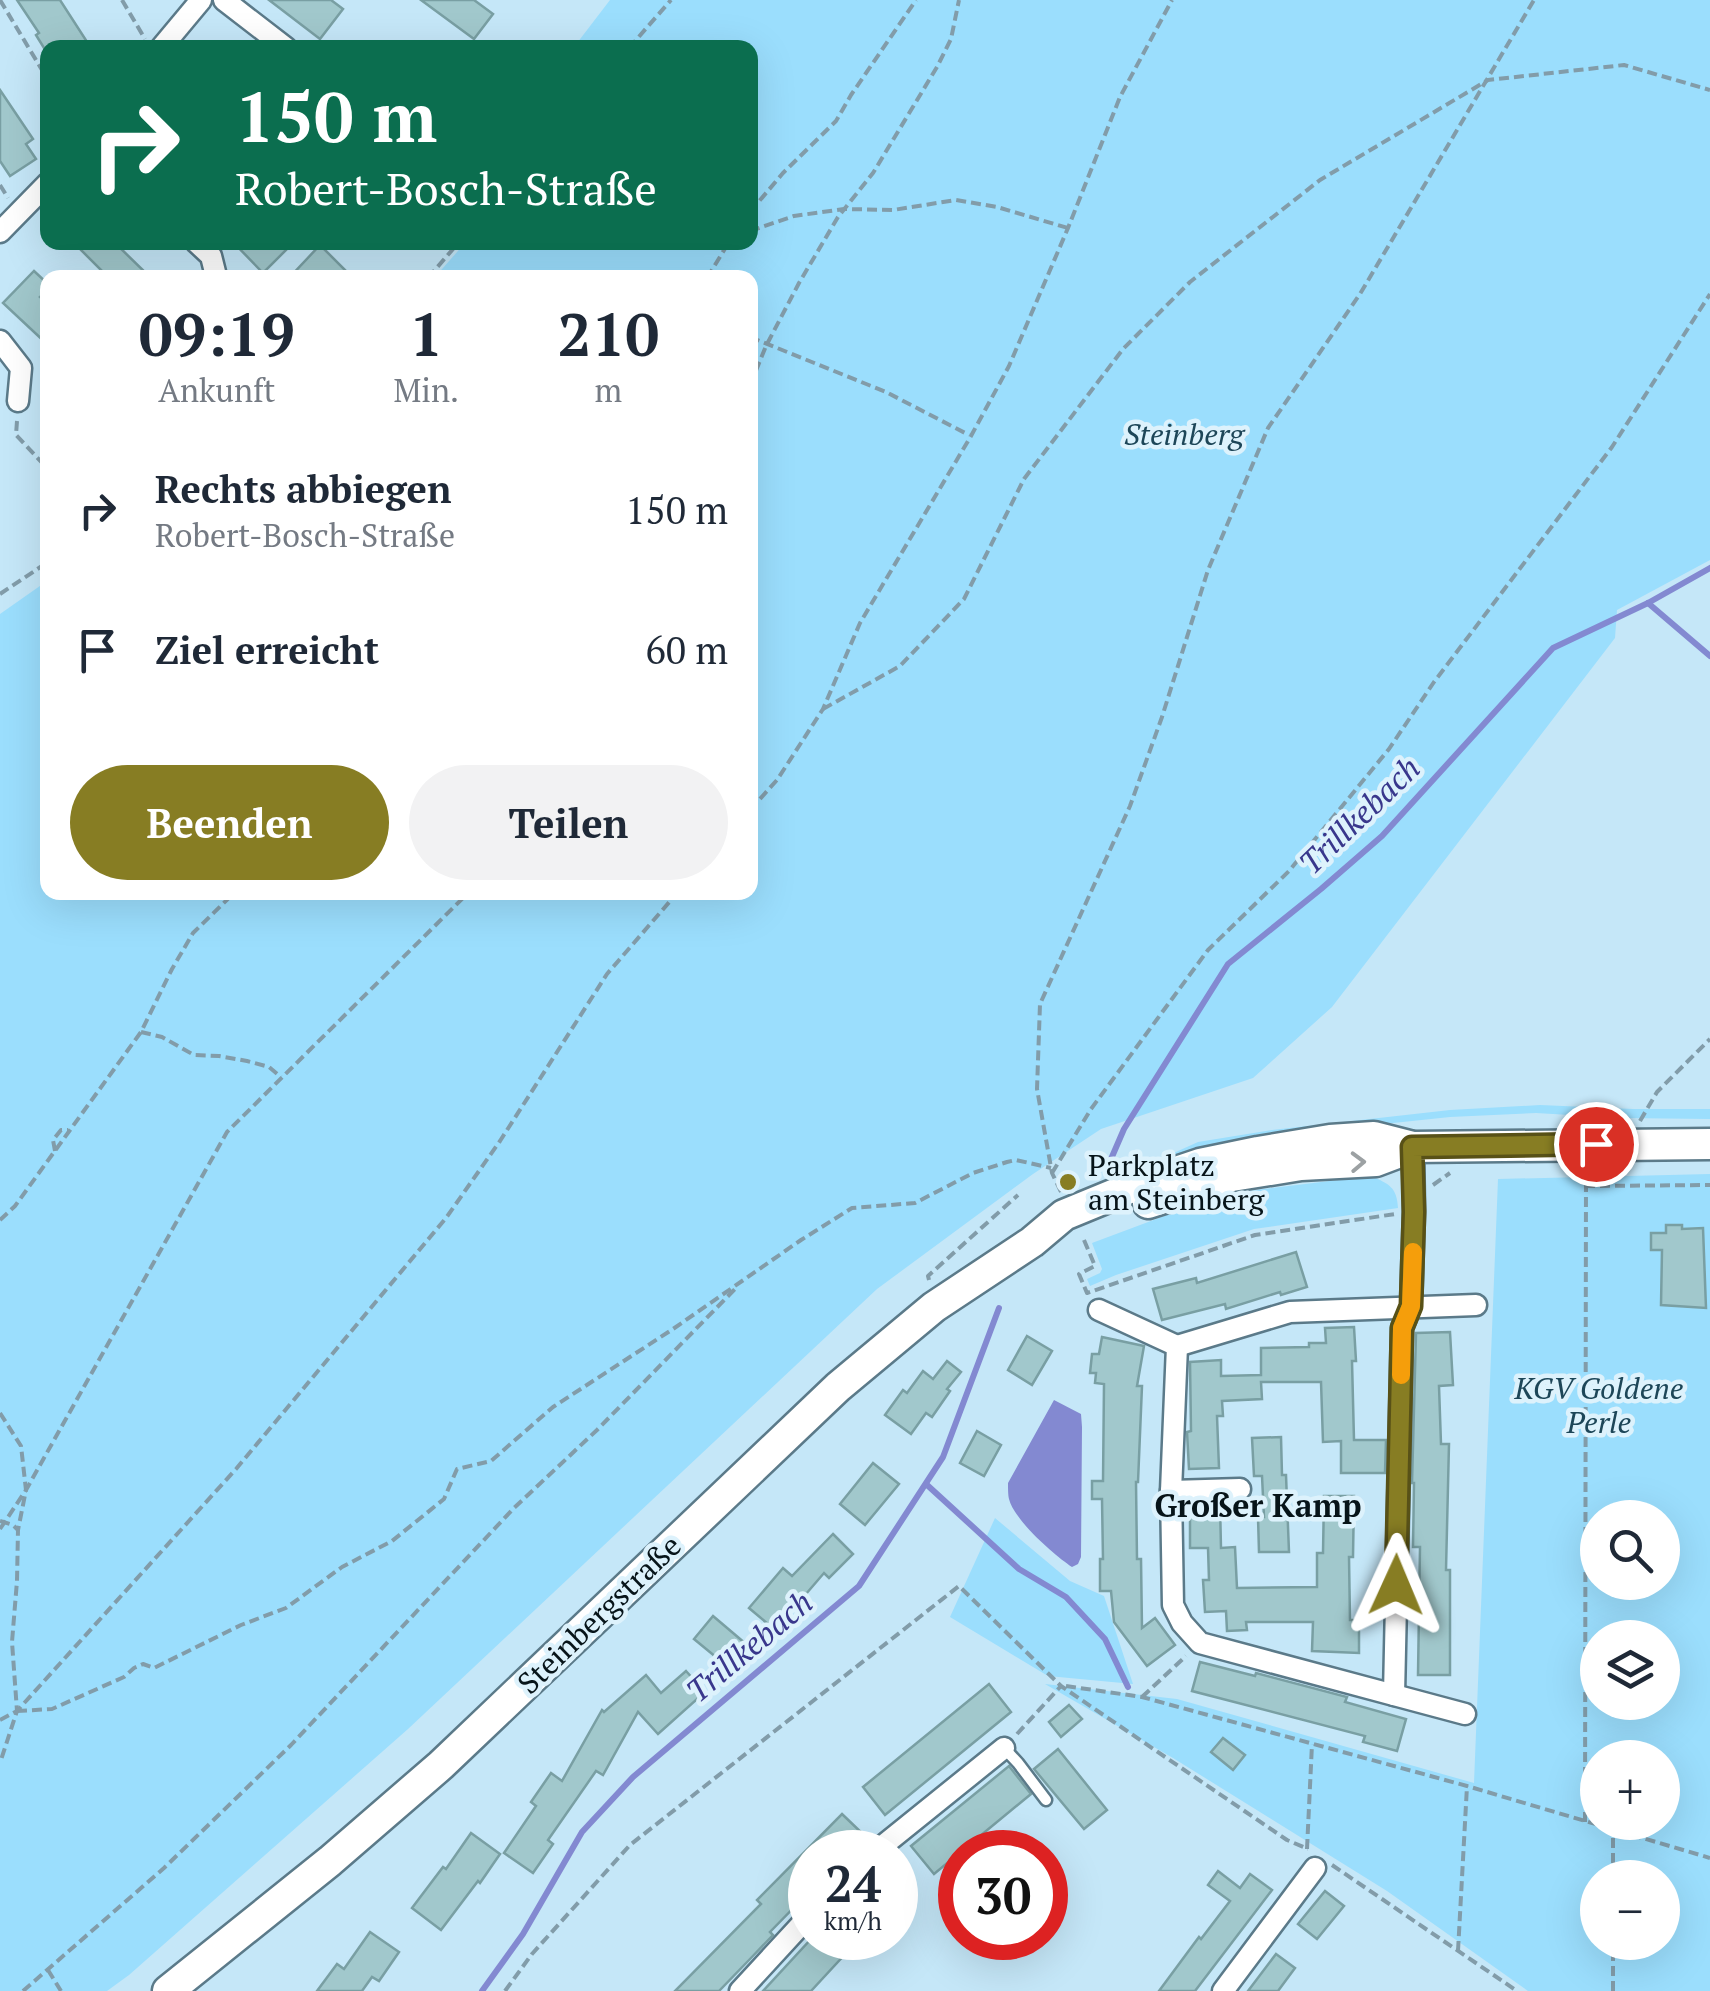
<!DOCTYPE html>
<html lang="de">
<meta charset="utf-8">
<style>
:root{--surface:#fff;--page:#f2f2f3;--text:#1f2937;--muted:#747a83;--accent:#877d23}
body{margin:0;font-family:"PT Serif",serif;background:var(--page);color:var(--text);height:100vh;display:flex;flex-direction:column;font-size:38px;white-space:nowrap}
*{box-sizing:border-box;margin:0}
p{font-size:32px;color:var(--muted)}
.icon{flex:none;width:55px;height:55px;fill:none;stroke:currentColor;stroke-width:2;stroke-linecap:round;stroke-linejoin:round}
.map{position:relative;flex:1;overflow:hidden}
.panel{position:absolute;left:40px;top:270px;width:718px;height:630px;display:flex;flex-direction:column;background:var(--surface);border-radius:20px;box-shadow:0 10px 40px #0002}
.panel>*{flex:none}
.guide{position:absolute;left:40px;top:40px;width:718px;height:210px;border-radius:20px;box-shadow:0 10px 40px #0002;background:#0b6e4f;color:#fff;overflow:hidden}
.buttons{position:absolute;left:1580px;top:1500px;display:grid;gap:20px}
.buttons a{display:grid;place-items:center;width:100px;height:100px;border-radius:50%;background:var(--surface);box-shadow:0 10px 40px #0002;font-size:50px}
.speed{position:absolute;left:788px;top:1830px;display:flex;gap:20px;font-size:50px;font-weight:700;text-align:center}
.speed>*{display:grid;place-content:center;width:130px;height:130px;border-radius:50%;background:var(--surface);box-shadow:0 10px 40px #0002;line-height:1}
.speed small{font-size:25px;font-weight:400}
.speed .limit{border:15px solid #d22;background:#fff;color:#111}
.pin{position:absolute;display:grid;place-items:center;width:85px;height:85px;color:#fff;margin:-42px;border:5px solid #fff;border-radius:50%;box-shadow:0 2px 10px #0007}
.me{position:absolute;width:110px;margin:-55px;rotate:1deg;stroke-linejoin:round;filter:drop-shadow(0 0 8px #0008)}
.turn{display:flex;align-items:center;gap:35px;height:210px;padding:0 30px;font-size:45px}
.turn .icon{width:130px;height:130px;stroke-width:2.5}
.turn b{display:block;font-size:70px;line-height:85px}
.eta{display:flex;justify-content:space-evenly;align-items:center;height:170px;text-align:center}
.eta b{font-size:60px;font-weight:700;line-height:70px}
.cta{display:flex;gap:20px;margin-top:auto;padding:20px 30px}
.cta a{flex:1;height:115px;border-radius:60px;background:var(--accent);color:#fff;font-size:40px;font-weight:700;line-height:115px;text-align:center}
.cta a+a{background:var(--page);color:var(--text)}
ul{padding:0;list-style:none}
li{display:flex;align-items:center;gap:30px;height:140px;padding:0 30px}
li div{flex:1}
li b{display:block;font-size:38px}
li em{font-style:normal}
.map>svg:first-child{display:block}
.green{fill:#9bdefd;fill-rule:evenodd}
.water{fill:#8389d1}
.lines{fill:none;stroke-linecap:round;stroke-linejoin:round}
.stream{stroke:#8389d1;stroke-width:6}
.building{fill:#a1c8cc;stroke:#799fa3;stroke-width:2.5}
.service-casing{stroke:#5b7a89;stroke-width:15}
.minor-casing{stroke:#5b7a89;stroke-width:25}
.secondary-casing{stroke:#5b7a89;stroke-width:35}
.path{stroke:#829ca9;stroke-width:4;stroke-dasharray:10 5;stroke-linecap:butt}
.service{stroke:#fff;stroke-width:10}
.minor{stroke:#fff;stroke-width:20}
.secondary{stroke:#fff;stroke-width:30}
.oneway{stroke:#9ca1a3}
.route-casing{stroke:#585117;stroke-width:25}
.route{stroke:#877d23;stroke-width:18}
.slow{stroke:#f59e0b;stroke-width:18}
.poi-dot{fill:#877d23;stroke:#ddf2fc;stroke-width:4}
.labels{text-anchor:middle;dominant-baseline:central;stroke-width:9;stroke-linejoin:round;paint-order:stroke}
.park-label{font-size:30px;font-style:italic;fill:#1d4658;stroke:#ddf2fc}
.poi-label{font-size:30px;fill:#071419;stroke:#ddf2fc;text-anchor:start}
.street-label{font-size:30px;fill:#071419;stroke:#ddf2fc}
.water-label{font-size:32px;font-style:italic;fill:#39378c;stroke:#ddf2fc}
.neighbourhood-label{font-size:32px;font-weight:bold;fill:#071419;stroke:#ddf2fc}
</style>
<div class="map">
<svg width="1710" height="1991" viewBox="0 0 1710 1991">
<rect width="100%" height="100%" fill="#c5e7f8"/>
<g class="green">
<polygon points="610,0 1710,0 1710,560 1617,610 1615,638 1332,1007 1253,1078 1101,1129 1033,1174 877,1289 408,1729 129,1975 107,1991 0,1991 0,614 47,581 48,892 750,892 750,278 435,277 465,243 750,242 750,48 574,47"/>
<polygon points="1540,1105 1633,1109 1710,1109 1710,1119 1621,1118 1536,1113 1450,1117 1298,1133 1105,1184 1198,1142 1272,1130 1450,1110"/>
<path d="M1710,1174V1991H1528L1387,1891L1173,1758L1045,1684L1177,1699L1474,1783L1498,1179ZM1598,1518H1662V1582H1598ZM1598,1638H1662V1702H1598ZM1598,1758H1662V1822H1598ZM1598,1878H1662V1942H1598Z"/>
<path d="M1371,1176C1389,1184 1397,1187 1398,1208L1254,1229L1116,1275L1090,1286L1087,1279L1100,1273L1102,1269L1092,1243L1199,1203L1255,1190Z"/>
<polygon points="995,1518 1070,1581 1104,1596 1133,1684 1048,1676 950,1617"/>
</g>
<path class="water" d="M1054,1400L1081,1414L1082,1427L1081,1557L1078,1564L1072,1567C1054,1555 1014,1520 1009,1499C1008,1495 1008,1487 1008,1483Z"/>
<g class="lines">
<g class="stream">
<polyline points="1648,603 1710,656"/>
<polyline points="1108,1166 1124,1129 1228,964 1321,889 1382,836 1553,648 1648,603 1710,568"/>
<polyline points="926,1484 1019,1569 1066,1597 1105,1639 1128,1687"/>
<polyline points="482,1991 523,1934 582,1832 633,1777 859,1586 943,1457 999,1308"/>
</g>
</g>
<g class="building">
<polygon points="17,0 60,0 91,48 44,48 36,35 39,33"/>
<polygon points="269,0 331,0 343,9 320,39"/>
<polygon points="421,0 474,0 493,14 474,39"/>
<polygon points="0,90 33,139 26,144 36,159 10,176 0,161"/>
<polygon points="73,242 114,242 151,278 109,278"/>
<polygon points="233,242 294,242 263,273"/>
<polygon points="320,245 353,278 289,278"/>
<polygon points="34,271 48,284 48,290 40,297 48,304 48,345 3,303"/>
<polygon points="1666,1225 1682,1225 1682,1229 1703,1228 1706,1308 1661,1305 1662,1250 1651,1250 1651,1233 1666,1233"/>
<polygon points="1296,1252 1307,1287 1281,1295 1280,1292 1226,1309 1225,1304 1162,1320 1153,1289 1196,1278 1197,1283"/>
<polygon points="1354,1327 1356,1361 1352,1361 1354,1440 1386,1440 1385,1473 1341,1473 1341,1441 1323,1442 1321,1382 1261,1382 1262,1399 1222,1401 1223,1416 1217,1416 1219,1468 1189,1469 1187,1432 1191,1431 1190,1362 1221,1360 1221,1376 1261,1375 1261,1348 1309,1347 1309,1343 1326,1343 1325,1328"/>
<polygon points="1450,1332 1453,1385 1439,1386 1441,1444 1449,1444 1446,1570 1450,1570 1450,1675 1418,1675 1420,1547 1413,1547 1414,1483 1412,1483 1416,1333"/>
<polygon points="1027,1336 1052,1351 1032,1385 1008,1370"/>
<polygon points="1102,1337 1144,1346 1137,1386 1142,1386 1138,1482 1136,1482 1137,1559 1141,1559 1142,1628 1155,1618 1175,1645 1147,1666 1114,1622 1111,1591 1100,1591 1100,1559 1103,1559 1102,1499 1092,1499 1092,1481 1103,1481 1104,1384 1095,1383 1096,1373 1090,1373 1092,1354 1099,1354"/>
<polygon points="947,1361 961,1372 947,1389 950,1391 932,1417 926,1413 911,1434 885,1415 903,1390 907,1393 923,1371 933,1379"/>
<polygon points="977,1431 1001,1445 984,1476 960,1463"/>
<polygon points="1281,1437 1282,1475 1286,1475 1289,1552 1259,1552 1258,1517 1264,1517 1262,1476 1254,1476 1252,1438"/>
<polygon points="873,1463 899,1484 865,1525 840,1504"/>
<polygon points="1324,1496 1354,1496 1353,1557 1349,1557 1350,1620 1359,1620 1359,1653 1312,1651 1313,1622 1246,1622 1247,1630 1227,1631 1226,1611 1205,1612 1203,1580 1209,1580 1208,1548 1190,1548 1190,1505 1220,1504 1221,1548 1235,1547 1237,1588 1317,1587 1317,1553 1323,1553"/>
<polygon points="833,1534 853,1554 829,1578 824,1573 775,1630 749,1608 783,1568 792,1576"/>
<polygon points="713,1616 746,1644 728,1667 694,1639"/>
<polygon points="1200,1662 1255,1676 1256,1673 1347,1697 1345,1702 1406,1719 1397,1751 1363,1742 1365,1736 1192,1691"/>
<polygon points="686,1671 705,1692 658,1734 638,1712 603,1775 596,1771 548,1840 553,1844 533,1873 504,1853 536,1806 531,1802 551,1773 562,1781 602,1710 604,1712 646,1675 661,1693"/>
<polygon points="989,1684 1011,1712 885,1815 863,1787"/>
<polygon points="1069,1705 1082,1719 1061,1737 1049,1722"/>
<polygon points="1223,1738 1245,1755 1233,1770 1211,1752"/>
<polygon points="1058,1749 1107,1810 1084,1829 1034,1769"/>
<polygon points="1009,1766 1031,1794 934,1874 911,1846"/>
<polygon points="842,1814 865,1836 848,1852 810,1852 810,1891 770,1932 773,1935 750,1959 719,1991 675,1991 761,1904 757,1900"/>
<polygon points="471,1833 500,1854 480,1883 478,1881 441,1930 412,1908 443,1867 446,1869"/>
<polygon points="1218,1871 1240,1888 1250,1874 1272,1890 1195,1991 1159,1991 1199,1937 1201,1939 1230,1901 1208,1885"/>
<polygon points="1325,1891 1344,1906 1317,1939 1298,1924"/>
<polygon points="370,1932 399,1952 379,1981 372,1977 362,1991 317,1991 337,1964 344,1969"/>
<polygon points="812,1938 860,1938 811,1991 763,1991"/>
<polygon points="1276,1954 1295,1968 1278,1991 1248,1991"/>
</g>
<g class="lines">
<defs>
<polyline id="service" points="1004,1748 1018,1763 1046,1800"/>
<g id="minor">
<polyline points="224,0 286,48"/>
<polyline points="161,48 201,0"/>
<polyline points="0,232 48,183"/>
<polyline points="196,242 211,256 216,276"/>
<polyline points="0,341 21,368 18,401"/>
<polyline points="1099,1310 1177,1346 1171,1491 1173,1605 1182,1623 1200,1643 1394,1695 1402,1328 1411,1306 1414,1211 1413,1147"/>
<polyline points="1177,1346 1290,1312 1476,1305"/>
<polyline points="1171,1491 1240,1489"/>
<polyline points="1394,1695 1465,1714"/>
<polyline points="875,1852 1004,1748"/>
<polyline points="740,1991 810,1915"/>
<polyline points="1223,1991 1315,1868"/>
</g>
<g id="secondary">
<polyline points="1148,1203 1232,1176 1301,1165 1376,1161 1413,1147"/>
<polyline points="168,1991 330,1861 441,1765 838,1387 934,1307 1032,1242 1064,1215 1132,1187 1200,1164 1258,1152 1330,1140 1374,1137 1413,1147 1710,1144"/>
</g>
</defs>
<use href="#service" class="service-casing"/>
<use href="#minor" class="minor-casing"/>
<use href="#secondary" class="secondary-casing"/>
<g class="path">
<polyline points="0,0 48,80"/>
<polyline points="122,0 145,39"/>
<polyline points="629,48 671,0"/>
<polyline points="0,185 8,198"/>
<polyline points="750,212 783,173 836,121 851,95 916,0"/>
<polyline points="750,231 794,216 844,209 893,210 956,200 997,207 1068,228"/>
<polyline points="428,278 459,242"/>
<polyline points="707,278 729,242"/>
<polyline points="750,337 886,392 969,435"/>
<polyline points="750,385 766,346 799,283 838,217 873,173 937,67 951,39 959,0"/>
<polyline points="17,421 16,435 48,469"/>
<polyline points="0,594 48,562"/>
<polyline points="823,709 900,666 964,599 1024,479 1123,349 1190,282 1320,180 1488,80 1624,65 1710,90"/>
<polyline points="750,810 777,780 823,709 860,623 971,436 1009,366 1068,228 1120,97 1172,0"/>
<polyline points="141,1032 162,1037 194,1055 219,1056 247,1061 269,1067 281,1077"/>
<polyline points="1640,1121 1657,1092 1710,1039"/>
<polyline points="55,1151 53,1140 61,1130 68,1130"/>
<polyline points="1052,1173 1091,1109 1208,950 1289,871 1389,749 1434,682 1612,447 1710,294"/>
<polyline points="1433,1185 1450,1173"/>
<polyline points="1585,1186 1710,1185"/>
<polyline points="1061,1192 1052,1173 1037,1089 1040,1004 1130,806 1162,717 1208,570 1268,428 1360,294 1534,0"/>
<polyline points="0,1220 15,1206 141,1032 172,969 193,933 235,892"/>
<polyline points="1084,1240 1095,1266 1079,1274 1087,1293 1255,1235 1395,1214"/>
<polyline points="929,1280 928,1276 1018,1195"/>
<polyline points="0,1413 21,1446 26,1490 18,1530 17,1581 12,1642 17,1711 1,1760"/>
<polyline points="0,1521 13,1525 18,1530"/>
<polyline points="0,1529 26,1490 227,1132 469,892"/>
<polyline points="1066,1686 1142,1697 1467,1786 1710,1858"/>
<polyline points="1142,1697 1186,1656"/>
<polyline points="17,1711 52,1709 124,1677 134,1668 143,1664 154,1668 241,1625 286,1608 342,1567 392,1541 444,1499 457,1469 491,1461 553,1407 673,1329 801,1240 852,1208 915,1203 973,1173 1007,1162 1016,1160 1051,1168"/>
<polyline points="0,1720 17,1711 236,1469 446,1218 500,1141 607,974 678,892"/>
<polyline points="1017,1734 1061,1686"/>
<polyline points="1585,1822 1586,1172"/>
<polyline points="1307,1849 1312,1744"/>
<polyline points="1332,1865 1517,1991"/>
<polyline points="1613,1878 1613,1831"/>
<polyline points="1458,1951 1467,1786"/>
<polyline points="48,1970 61,1991"/>
<polyline points="23,1991 164,1868 291,1745 514,1508 597,1430 735,1289"/>
<polyline points="505,1991 532,1954 630,1845 959,1586 1061,1686 1287,1840 1308,1849"/>
<polyline points="1613,1991 1613,1942"/>
</g>
<use href="#service" class="service"/>
<use href="#minor" class="minor"/>
<use href="#secondary" class="secondary"/>
</g>
<defs><path id="oneway-chevron" d="M-2-3.5L2.5 0L-2 3.5" fill="none" stroke-width="1.6" stroke-linecap="round" stroke-linejoin="round" transform="scale(2.5)"/></defs>
<use class="oneway" href="#oneway-chevron" transform="translate(1358 1162) rotate(-2)"/>
<g class="lines">
<defs>
<polyline id="route" points="1396,1585 1402,1328 1411,1306 1414,1212 1412,1147 1596,1144"/>
</defs>
<use href="#route" class="route-casing"/>
<use href="#route" class="route"/>
<polyline class="slow" points="1401,1375 1402,1328 1411,1306 1413,1252"/>
</g>
<circle class="poi-dot" cx="1068" cy="1182" r="10"/>
<g class="labels">
<g class="park-label">
<text x="1184" y="434">Steinberg</text>
<text x="1599" y="1388">KGV Goldene<tspan x="1599" dy="34">Perle</tspan></text>
</g>
<g class="poi-label">
<text x="1088" y="1165">Parkplatz<tspan x="1088" dy="34">am Steinberg</tspan></text>
</g>
<g class="street-label">
<text transform="translate(599 1614) rotate(-44)">Steinbergstraße</text>
</g>
<g class="water-label">
<text transform="translate(1359 815) rotate(-44)">Trillkebach</text>
<text transform="translate(749 1646) rotate(-40)">Trillkebach</text>
</g>
<g class="neighbourhood-label">
<text x="1258" y="1505">Großer Kamp</text>
</g>
</g>
</svg>
<div class="buttons">
<a><svg class="icon" aria-label="search" viewBox="0 0 24 24"><circle cx="10" cy="10" r="6"/><path d="M15 15l6 6"/></svg></a>
<a><svg class="icon" aria-label="layers" viewBox="0 0 24 24"><path d="M12 4l9 5-9 5-9-5zM3 14l9 5 9-5"/></svg></a>
<a>+</a>
<a>−</a>
</div>
<div class="speed"><div>24<small>km/h</small></div><div class="limit">30</div></div>
<div class="pin" style="left:1596px;top:1144px;background:#d93025"><svg class="icon" aria-label="arrive" viewBox="0 0 24 24"><path d="M6 21V4h12l-3 4 3 4H6"/></svg></div>
<svg class="me" style="left:1396px;top:1585px" viewBox="-20 -20 40 40"><path d="M0-17L14 15 0 8-14 15z" fill="#877d23" stroke="#fff" stroke-width="4"/></svg>
<div class="guide">
<div class="turn"><svg class="icon" aria-label="right" viewBox="0 0 24 24"><path d="M7 20v-9h11M14 6l5 5-5 5"/></svg><div><b>150 m</b>Robert-Bosch-Straße</div></div>
</div>
<section class="panel">
<div class="eta">
<div><b>09:19</b><p>Ankunft</p></div>
<div><b>1</b><p>Min.</p></div>
<div><b>210</b><p>m</p></div>
</div>
<ul>
<li><svg class="icon" aria-label="right" viewBox="0 0 24 24"><path d="M7 20v-9h11M14 6l5 5-5 5"/></svg><div><b>Rechts abbiegen</b><p>Robert-Bosch-Straße</p></div><em>150 m</em></li>
<li><svg class="icon" aria-label="arrive" viewBox="0 0 24 24"><path d="M6 21V4h12l-3 4 3 4H6"/></svg><div><b>Ziel erreicht</b></div><em>60 m</em></li>
</ul>
<div class="cta"><a>Beenden</a><a>Teilen</a></div>
</section>
</div>
